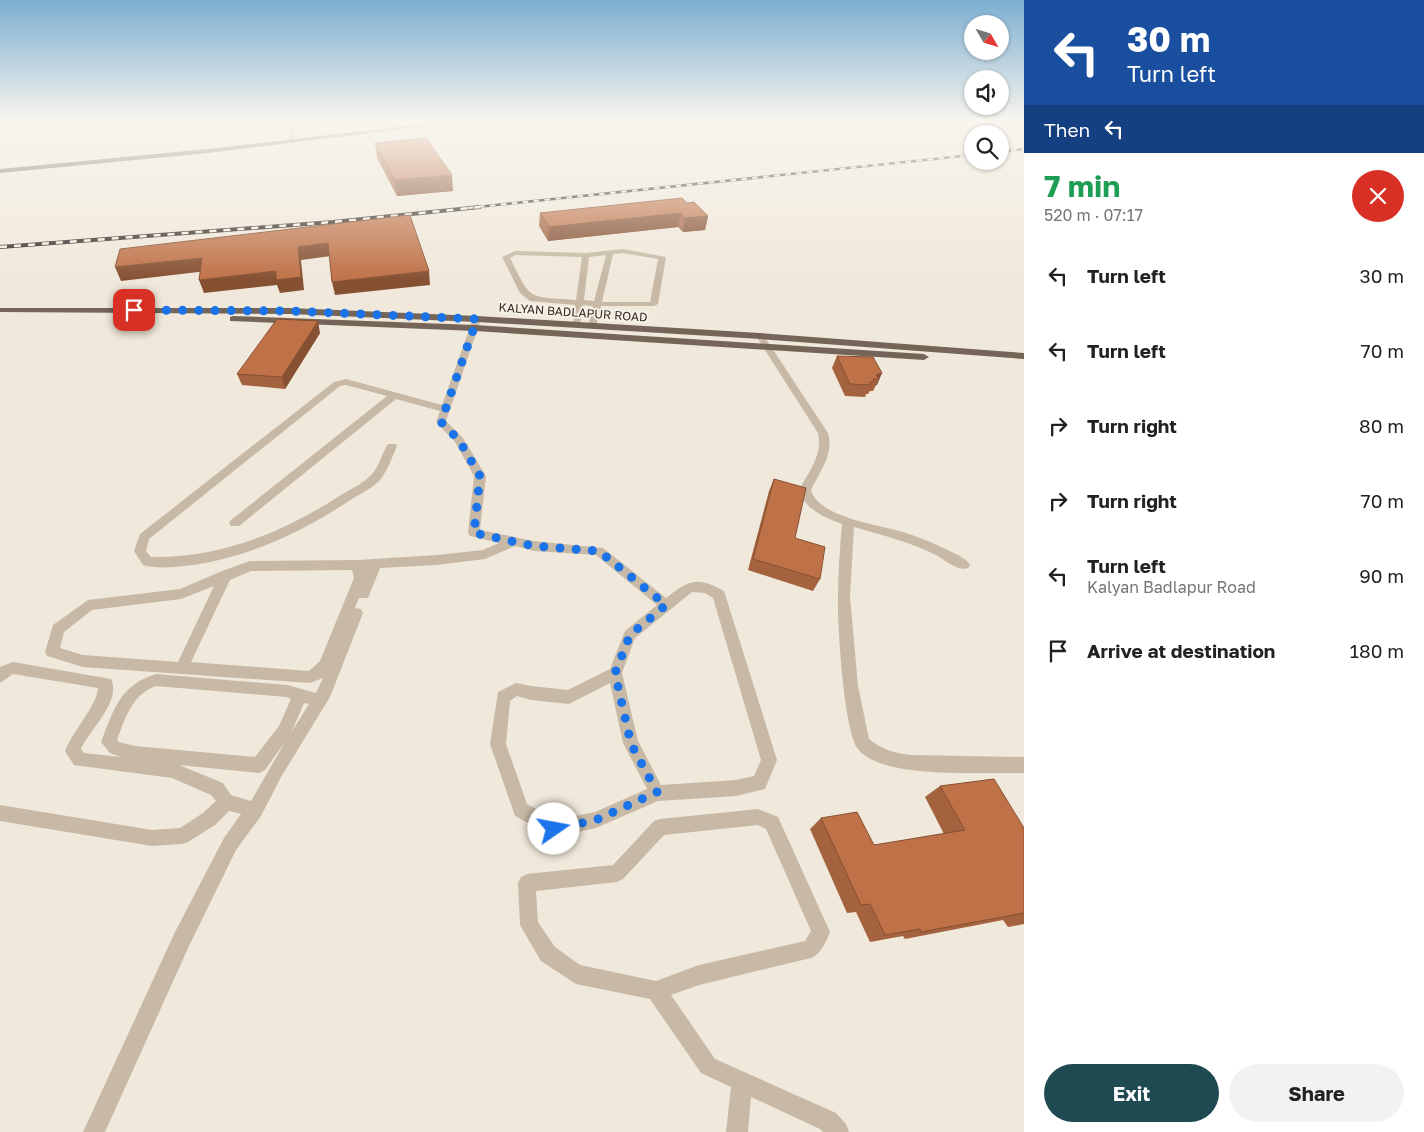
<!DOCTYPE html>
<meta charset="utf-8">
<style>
:root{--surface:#fff;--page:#f2f2f2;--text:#222;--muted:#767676;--accent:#1f4a52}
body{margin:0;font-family:"Golos Text",sans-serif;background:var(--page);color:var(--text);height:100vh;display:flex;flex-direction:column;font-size:19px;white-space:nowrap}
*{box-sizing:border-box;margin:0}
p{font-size:16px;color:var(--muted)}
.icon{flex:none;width:28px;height:28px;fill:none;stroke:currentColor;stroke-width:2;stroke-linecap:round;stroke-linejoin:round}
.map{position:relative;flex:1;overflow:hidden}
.details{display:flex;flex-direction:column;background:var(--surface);width:400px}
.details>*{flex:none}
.guide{background:#1a4fa0;color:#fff;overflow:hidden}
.needle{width:32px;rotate:129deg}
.fabs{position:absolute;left:964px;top:15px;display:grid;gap:10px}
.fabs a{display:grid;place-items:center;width:45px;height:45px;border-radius:50%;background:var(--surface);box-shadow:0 1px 4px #0004;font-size:25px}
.pin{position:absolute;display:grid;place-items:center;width:42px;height:42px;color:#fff;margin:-21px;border-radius:10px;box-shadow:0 2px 8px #0006}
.me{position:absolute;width:55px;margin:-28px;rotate:78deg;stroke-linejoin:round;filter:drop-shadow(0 0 4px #0008)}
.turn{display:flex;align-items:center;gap:18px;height:105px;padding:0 20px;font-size:22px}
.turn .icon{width:65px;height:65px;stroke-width:2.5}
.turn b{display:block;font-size:35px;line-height:42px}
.then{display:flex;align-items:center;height:48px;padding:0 20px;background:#0003;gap:10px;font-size:19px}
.round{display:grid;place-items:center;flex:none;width:52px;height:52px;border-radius:26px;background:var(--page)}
.summary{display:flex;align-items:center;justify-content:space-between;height:85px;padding:0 20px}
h1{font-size:30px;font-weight:700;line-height:38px;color:#1e9e55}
.button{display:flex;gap:10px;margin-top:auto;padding:10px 20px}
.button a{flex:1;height:58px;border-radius:30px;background:var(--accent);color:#fff;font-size:20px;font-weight:700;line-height:58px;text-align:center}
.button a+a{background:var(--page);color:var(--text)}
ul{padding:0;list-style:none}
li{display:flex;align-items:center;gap:15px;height:75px;padding:0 20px}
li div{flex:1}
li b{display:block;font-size:19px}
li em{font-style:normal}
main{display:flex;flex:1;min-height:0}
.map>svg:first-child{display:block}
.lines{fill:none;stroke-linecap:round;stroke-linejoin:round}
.street{fill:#c7b9a6;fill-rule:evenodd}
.primary{fill:#756558;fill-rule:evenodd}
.rail-far1-casing{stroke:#342c27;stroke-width:2.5}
.rail-casing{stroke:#342c27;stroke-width:4}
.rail-far1{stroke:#f8f1e5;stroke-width:2;stroke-dasharray:5.5;stroke-linecap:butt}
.rail{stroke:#f8f1e5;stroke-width:2.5;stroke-dasharray:7;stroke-linecap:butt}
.wall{fill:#a4623e}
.shaded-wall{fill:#865032}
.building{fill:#bf7248;stroke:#865032}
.route{stroke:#1a73e8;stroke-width:9;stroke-dasharray:0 16.2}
.labels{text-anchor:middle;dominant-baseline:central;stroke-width:4;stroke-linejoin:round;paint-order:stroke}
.far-street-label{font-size:12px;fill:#342c27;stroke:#f8f1e5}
</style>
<main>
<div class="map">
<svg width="1024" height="1132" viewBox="0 0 1024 1132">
<rect width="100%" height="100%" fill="#f0e8da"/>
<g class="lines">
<g class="street">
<polygon points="275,121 282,121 295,131 294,142 289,141 290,133"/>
<path d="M623,249L666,257L658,304L654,306H601L596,326L592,329L588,326L593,306L583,305L580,325L573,327L575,305L530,301L520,293L502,257L515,251L586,253ZM623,253L658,259L650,302H602L613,254ZM516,255L582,257L576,300C527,296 532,302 510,258ZM606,255L594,301L584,300L589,257Z"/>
<path d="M477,316L481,319L446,421L463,438L486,476L480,530L534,541L603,548L666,598C689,580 697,576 724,591L777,760L765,789L736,796L658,801L596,828L554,837L515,816L513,810L490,744L498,692L516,683L531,686L568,690L610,669L625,631L657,605L596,555L534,551L515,546L485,559L437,565L380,568L368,598H359L355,608L361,609L363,613L330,697L281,777L261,816L236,850L189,946L105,1132H83L175,932L224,838L241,814L229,811L215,825L188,842L182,844L152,846L0,821V805L152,830L180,828L203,813L216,801L211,795L172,778L74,765L65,751C73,731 97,705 98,688L13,674L0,683V667L13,662L111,679C122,701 89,730 81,749L84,753L121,757L110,753L101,742C114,709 120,685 156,674L287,685L316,693L323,678L310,683L83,667L47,656L45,652L53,625L88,600L180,589L222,571L250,561L358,560L437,555L483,550L499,543L470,536L468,533L474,476L455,442L436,422L440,411L396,399L239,526H231L229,523L231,520L387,396L346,385L340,386L149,539L146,551L151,557C221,558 282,533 341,495C351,489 364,483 372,474C380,465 382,453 388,444H396L397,446C392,457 388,470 380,480C373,488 361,493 352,499C301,533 246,559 184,566C171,567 155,569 143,565L134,551L140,534L334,382L346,379L442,405L473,319ZM352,570L354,578L320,661L309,671L191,662L230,580L251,571ZM214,586L178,662L83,655L60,648L64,632L92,610L181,599ZM692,592L705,593L713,598L761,760L754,776L736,780L661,785L638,741L622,673L635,638ZM610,683L623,743L647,789L595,812L555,820L527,804L506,744L510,701L517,696L531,700L569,704ZM156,686L287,697L291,699L279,726L255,757L135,746L119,742L117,740C125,719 132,694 156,686ZM304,703L309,704L291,733L292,731ZM285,742L251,801L231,795L223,783L179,765L259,773L265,770Z"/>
<path d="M760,333L764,336L828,433C834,455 820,471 811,490C819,519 884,525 909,534C924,539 938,545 952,552C958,555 967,559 970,565L968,568C958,572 945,560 936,555C910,542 882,535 854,527L850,596L858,686L869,739C882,750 895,753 911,755L1024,757V773C983,772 900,778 867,757C864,755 860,752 858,749C844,732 837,622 838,596C838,572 840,547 842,524C824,517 805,510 799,490C809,471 823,455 818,433L756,336Z"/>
<path d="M758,809L778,817L830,932C826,942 821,954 811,958L699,985L671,995L715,1059L836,1113L846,1124L849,1132H823L820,1129L751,1097L748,1132H726L731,1087L701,1073L650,999L576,984L541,961L520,925L518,883L521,877L527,874L613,865L654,821L660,819ZM758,825L766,829L811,931L805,941L699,965L656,981L580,965L555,947L538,922L536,891L617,882L623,879L664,835Z"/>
</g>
<g class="primary">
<polygon points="450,121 468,121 208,153 0,173 0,169 208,149"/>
<polygon points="0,308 290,308 477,316 760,333 1024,353 1024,359 760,339 477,322 290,314 0,312"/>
<polygon points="233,316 475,325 924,354 929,357 924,360 475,331 230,321 230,317"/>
</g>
<defs>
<g id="rail-far1">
<polyline points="1000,152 1024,149"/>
<polyline points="468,208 972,155"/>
</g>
<polyline id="rail" points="0,247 333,222 480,207"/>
</defs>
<use href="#rail-far1" class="rail-far1-casing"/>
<use href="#rail" class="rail-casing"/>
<use href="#rail-far1" class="rail-far1"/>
<use href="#rail" class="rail"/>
</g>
<g class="wall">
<polygon points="375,143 453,191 397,196 377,158"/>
<polygon points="687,203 708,216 705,230 683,232 678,227 548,241 539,226 540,213"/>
<polygon points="320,333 285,389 242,385 237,374"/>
<polygon points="837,356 882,373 873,391 870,391 868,394 866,394 865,397 845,396 832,368"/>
<polygon points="774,479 795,538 820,579 813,591 748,570 769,491"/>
<polygon points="940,786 1024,828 1024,924 1008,927 1003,920 905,939 903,936 870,942 856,912 847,913 810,829 821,818 874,845 944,834 925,797"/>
</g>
<g class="shaded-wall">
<polygon points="452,175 453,191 397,196 395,180"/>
<polygon points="681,213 678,227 548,241 549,227"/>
<polygon points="708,216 705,230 683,232 685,218"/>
<polygon points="328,243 331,256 301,260 304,290 280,293 277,285 204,293 199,280 276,271 298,247"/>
<polygon points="202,258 207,271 121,281 115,267"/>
<polygon points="429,271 430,285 335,295 332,282"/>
<polygon points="318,321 320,333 285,389 282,377"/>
<polygon points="882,373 877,385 875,385 879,379 876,375"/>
</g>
<g class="building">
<polygon points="426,138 452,175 395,180 375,143"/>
<polygon points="682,198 687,203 694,202 708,216 685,218 681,213 549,227 540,213"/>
<polygon points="410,215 429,271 332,282 328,243 298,247 301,277 276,280 276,271 199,280 202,258 115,267 120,249"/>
<polygon points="277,319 318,321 282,377 237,374"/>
<polygon points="837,356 873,357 882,373 876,375 879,379 873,379 874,382 869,382 871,385 850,384"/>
<polygon points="774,479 806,488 795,538 825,547 820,579 753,559"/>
<polygon points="994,779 1024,828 1024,913 921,932 920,929 885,935 870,904 861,905 821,818 857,812 874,845 965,830 940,786"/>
</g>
<linearGradient id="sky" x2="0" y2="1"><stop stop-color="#7caed0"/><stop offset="0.43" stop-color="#f8f5ee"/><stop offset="1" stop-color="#f8f5ee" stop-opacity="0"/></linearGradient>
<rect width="1024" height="280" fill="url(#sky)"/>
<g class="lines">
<polyline class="route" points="134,310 290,311 477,319 441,422 459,440 480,476 474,533 534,546 599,551 666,605 630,635 615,673 631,744 657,792 596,820 554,829"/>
</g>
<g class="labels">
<g class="far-street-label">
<text transform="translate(573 312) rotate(4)">KALYAN BADLAPUR ROAD</text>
</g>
</g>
</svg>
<div class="fabs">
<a><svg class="needle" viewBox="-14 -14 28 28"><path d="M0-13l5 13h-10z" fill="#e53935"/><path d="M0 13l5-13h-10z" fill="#767676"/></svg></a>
<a><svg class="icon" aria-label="sound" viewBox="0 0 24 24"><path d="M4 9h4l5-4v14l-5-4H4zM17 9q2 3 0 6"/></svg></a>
<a><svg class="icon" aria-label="search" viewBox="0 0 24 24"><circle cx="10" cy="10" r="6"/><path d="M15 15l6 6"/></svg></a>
</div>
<div class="pin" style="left:134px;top:310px;background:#d93025"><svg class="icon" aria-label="arrive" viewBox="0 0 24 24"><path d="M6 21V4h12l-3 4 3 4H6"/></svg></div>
<svg class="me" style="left:554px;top:829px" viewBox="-20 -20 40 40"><circle r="19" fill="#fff"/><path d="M0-13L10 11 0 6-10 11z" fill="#1a73e8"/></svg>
</div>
<section class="details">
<div class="guide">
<div class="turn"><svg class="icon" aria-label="left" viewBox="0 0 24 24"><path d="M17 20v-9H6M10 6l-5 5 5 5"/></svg><div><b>30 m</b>Turn left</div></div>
<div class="then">Then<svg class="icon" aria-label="left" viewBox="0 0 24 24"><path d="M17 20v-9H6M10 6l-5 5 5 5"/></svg></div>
</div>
<div class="summary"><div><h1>7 min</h1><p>520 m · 07:17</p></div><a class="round" style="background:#d93025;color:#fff"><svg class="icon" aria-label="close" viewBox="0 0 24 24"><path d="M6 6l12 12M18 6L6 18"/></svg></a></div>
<ul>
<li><svg class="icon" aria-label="left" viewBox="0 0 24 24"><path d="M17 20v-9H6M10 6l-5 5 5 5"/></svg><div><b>Turn left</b></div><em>30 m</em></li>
<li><svg class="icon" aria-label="left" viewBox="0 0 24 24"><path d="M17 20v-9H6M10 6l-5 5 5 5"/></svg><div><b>Turn left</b></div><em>70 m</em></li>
<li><svg class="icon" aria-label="right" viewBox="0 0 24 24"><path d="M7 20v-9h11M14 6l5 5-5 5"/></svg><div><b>Turn right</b></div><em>80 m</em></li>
<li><svg class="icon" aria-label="right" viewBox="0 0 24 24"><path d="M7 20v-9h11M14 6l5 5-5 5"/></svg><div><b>Turn right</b></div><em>70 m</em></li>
<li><svg class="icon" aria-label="left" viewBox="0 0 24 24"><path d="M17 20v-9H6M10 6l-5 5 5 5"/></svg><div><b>Turn left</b><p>Kalyan Badlapur Road</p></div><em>90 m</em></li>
<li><svg class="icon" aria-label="arrive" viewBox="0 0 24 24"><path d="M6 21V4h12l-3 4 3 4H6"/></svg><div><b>Arrive at destination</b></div><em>180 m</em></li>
</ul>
<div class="button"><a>Exit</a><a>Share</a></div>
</section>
</main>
